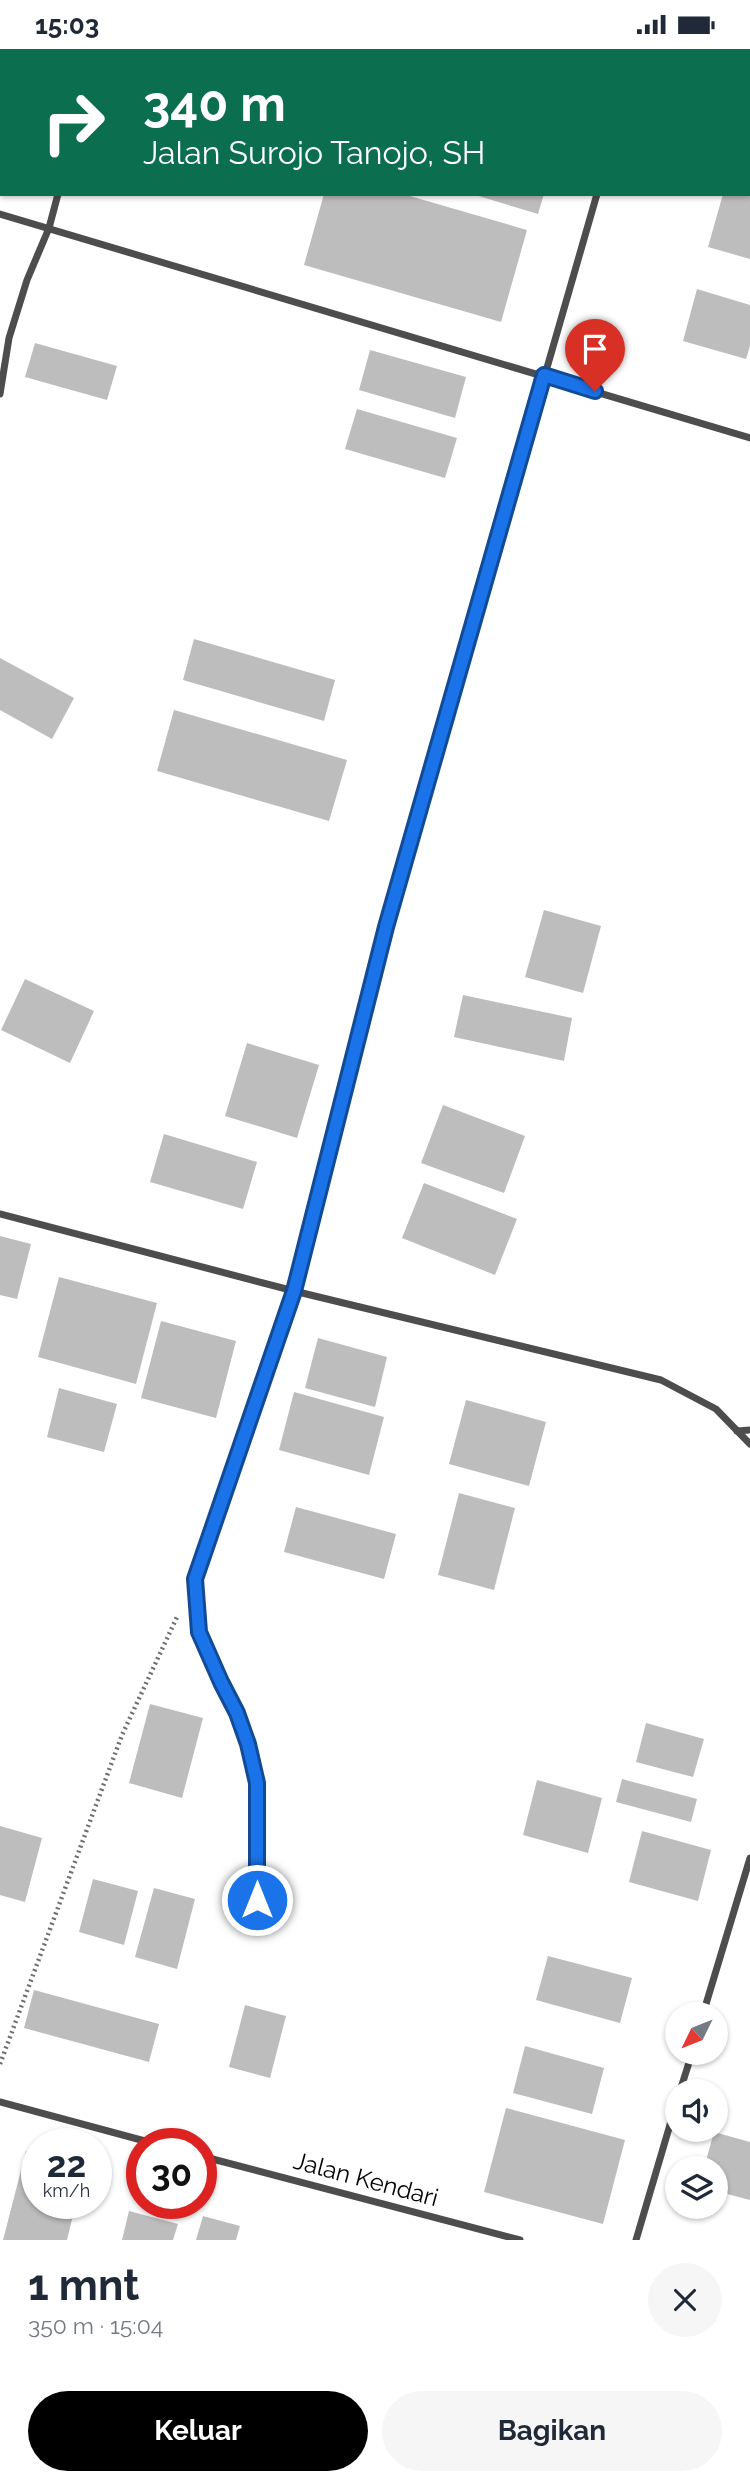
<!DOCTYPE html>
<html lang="id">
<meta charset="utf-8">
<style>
:root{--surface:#fff;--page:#f6f6f7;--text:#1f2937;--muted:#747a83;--accent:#000}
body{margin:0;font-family:Raleway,sans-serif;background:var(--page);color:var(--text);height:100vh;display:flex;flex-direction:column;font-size:26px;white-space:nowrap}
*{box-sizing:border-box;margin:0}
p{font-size:23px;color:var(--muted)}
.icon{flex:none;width:38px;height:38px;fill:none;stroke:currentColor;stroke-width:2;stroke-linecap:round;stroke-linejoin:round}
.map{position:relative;height:2191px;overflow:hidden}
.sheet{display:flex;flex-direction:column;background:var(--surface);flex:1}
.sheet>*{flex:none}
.guide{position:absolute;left:0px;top:0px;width:751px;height:147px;box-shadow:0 2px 5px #0004;background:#0b6e4f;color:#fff;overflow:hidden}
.needle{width:46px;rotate:227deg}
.controls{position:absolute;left:665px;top:1953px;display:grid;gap:14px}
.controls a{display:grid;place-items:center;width:63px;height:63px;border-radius:50%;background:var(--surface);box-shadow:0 2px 5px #0004;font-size:35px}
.speed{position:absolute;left:21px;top:2079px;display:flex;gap:14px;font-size:35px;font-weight:700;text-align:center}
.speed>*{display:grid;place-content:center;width:91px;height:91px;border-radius:50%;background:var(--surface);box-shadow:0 2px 5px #0004;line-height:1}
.speed small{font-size:18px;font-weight:400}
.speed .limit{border:10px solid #d22;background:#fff;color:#111}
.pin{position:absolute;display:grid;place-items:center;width:60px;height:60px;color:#fff;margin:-72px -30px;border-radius:50% 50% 50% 0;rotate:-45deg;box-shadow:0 0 7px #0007}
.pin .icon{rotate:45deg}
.me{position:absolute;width:77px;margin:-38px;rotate:0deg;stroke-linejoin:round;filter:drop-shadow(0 0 5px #0008)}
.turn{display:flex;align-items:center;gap:24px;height:147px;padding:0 28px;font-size:32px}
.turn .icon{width:91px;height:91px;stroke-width:2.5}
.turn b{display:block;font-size:49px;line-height:60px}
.round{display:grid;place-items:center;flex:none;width:74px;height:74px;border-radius:37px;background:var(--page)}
.head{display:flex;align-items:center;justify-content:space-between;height:119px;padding:0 28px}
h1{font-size:42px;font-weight:700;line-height:52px}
.action{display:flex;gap:14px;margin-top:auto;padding:14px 28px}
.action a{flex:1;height:80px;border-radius:42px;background:var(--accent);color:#fff;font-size:28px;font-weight:700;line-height:80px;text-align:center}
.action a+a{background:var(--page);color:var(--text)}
.status{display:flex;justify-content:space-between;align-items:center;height:49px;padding:0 35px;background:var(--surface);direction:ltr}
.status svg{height:19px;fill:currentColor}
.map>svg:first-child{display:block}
.building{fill:#bdbdbd}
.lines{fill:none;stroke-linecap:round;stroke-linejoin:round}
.path{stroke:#6f6f6f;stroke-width:4.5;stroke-dasharray:2 3.5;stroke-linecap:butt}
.street{stroke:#4d4d4d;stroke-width:7}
.route-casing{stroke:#114b97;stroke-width:18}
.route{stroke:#1a73e8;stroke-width:12}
.labels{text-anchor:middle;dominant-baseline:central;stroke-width:7;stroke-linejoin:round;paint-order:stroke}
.street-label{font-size:24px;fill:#000;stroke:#fff}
</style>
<div class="status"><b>15:03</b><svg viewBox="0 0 49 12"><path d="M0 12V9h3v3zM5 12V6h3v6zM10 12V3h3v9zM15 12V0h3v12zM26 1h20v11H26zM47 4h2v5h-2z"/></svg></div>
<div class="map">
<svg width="750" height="2191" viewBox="0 0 750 2191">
<rect width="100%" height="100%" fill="#fff"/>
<g class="building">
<polygon points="324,145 403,145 527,181 501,273 304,216"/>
<polygon points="472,145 544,145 538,165"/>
<polygon points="723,145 750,145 750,210 708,198"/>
<polygon points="697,240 750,256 750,297 746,310 683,292"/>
<polygon points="35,294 117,317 107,351 25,328"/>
<polygon points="370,301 466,328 455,369 359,341"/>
<polygon points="357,360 457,389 445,429 345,400"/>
<polygon points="194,590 335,631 324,672 183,631"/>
<polygon points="0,609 74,649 52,690 0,661"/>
<polygon points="174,661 347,711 329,772 157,722"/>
<polygon points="544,861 601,877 583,944 525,928"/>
<polygon points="25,930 94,962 70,1014 1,981"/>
<polygon points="463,946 572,969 564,1012 454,988"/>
<polygon points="247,994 319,1016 297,1089 225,1067"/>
<polygon points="443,1056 525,1087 504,1144 421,1114"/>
<polygon points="164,1085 257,1113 243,1160 150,1133"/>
<polygon points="424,1134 517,1170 495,1226 402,1189"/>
<polygon points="0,1187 31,1195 17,1250 0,1246"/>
<polygon points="59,1228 157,1254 136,1335 38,1308"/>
<polygon points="161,1272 236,1292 216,1369 141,1349"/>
<polygon points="318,1289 387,1308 375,1358 305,1339"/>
<polygon points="59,1339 117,1355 104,1403 47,1388"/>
<polygon points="294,1343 384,1368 369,1426 279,1401"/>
<polygon points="466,1351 546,1373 529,1437 449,1415"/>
<polygon points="459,1444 515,1459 494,1541 438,1526"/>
<polygon points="296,1458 396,1485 384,1530 284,1503"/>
<polygon points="150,1655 203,1669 182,1749 129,1734"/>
<polygon points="646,1674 704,1690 693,1728 636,1713"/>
<polygon points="622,1730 697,1750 691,1773 616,1753"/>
<polygon points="537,1731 602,1749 588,1804 523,1786"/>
<polygon points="0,1777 42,1789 25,1853 0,1846"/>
<polygon points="642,1782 711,1801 698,1852 629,1833"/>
<polygon points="93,1830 138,1842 124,1896 79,1883"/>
<polygon points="154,1839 195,1850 177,1920 135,1908"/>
<polygon points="548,1907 632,1929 620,1974 536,1951"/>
<polygon points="34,1941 159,1975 149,2013 24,1979"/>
<polygon points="245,1956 286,1967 270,2029 229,2018"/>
<polygon points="525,1997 604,2019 592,2065 513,2044"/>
<polygon points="506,2059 625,2091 603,2175 484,2143"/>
<polygon points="714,2083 750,2093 750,2151 716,2142 716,2119 704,2119"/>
<polygon points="26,2102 37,2105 37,2154 76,2154 67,2191 3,2191"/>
<polygon points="129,2162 178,2175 173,2191 122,2191"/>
<polygon points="203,2167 240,2177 236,2191 196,2191"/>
</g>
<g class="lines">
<polyline class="path" points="0,2015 122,1686 177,1568"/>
<g class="street">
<polyline points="96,2 96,0"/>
<polyline points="639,2 640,0"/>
<polyline points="0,165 750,389"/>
<polyline points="0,345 9,289 27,231 49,179 58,145"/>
<polyline points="0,1165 294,1242 661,1331 716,1360 750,1395"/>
<polyline points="737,1382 750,1381"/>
<polyline points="257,1874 257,1734 248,1695 237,1664 221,1633 199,1583 196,1530 294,1242 386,878 597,145"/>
<polyline points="703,1965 750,1809"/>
<polyline points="680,2042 692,2004"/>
<polyline points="0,2053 156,2095"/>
<polyline points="201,2107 520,2191"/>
<polyline points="636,2191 677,2052"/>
</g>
</g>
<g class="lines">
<defs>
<polyline id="route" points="257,1851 257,1734 248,1695 237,1664 221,1633 199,1583 195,1530 294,1242 386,878 544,326 595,342"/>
</defs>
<use href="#route" class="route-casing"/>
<use href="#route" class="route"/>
</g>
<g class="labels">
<g class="street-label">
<text transform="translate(366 2130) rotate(15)">Jalan Kendari</text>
</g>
</g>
</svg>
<div class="controls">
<a><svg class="needle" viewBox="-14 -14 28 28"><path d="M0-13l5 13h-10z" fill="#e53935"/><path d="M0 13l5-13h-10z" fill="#747a83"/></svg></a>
<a><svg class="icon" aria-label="sound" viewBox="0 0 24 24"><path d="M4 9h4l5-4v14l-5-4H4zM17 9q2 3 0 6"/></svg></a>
<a><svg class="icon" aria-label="layers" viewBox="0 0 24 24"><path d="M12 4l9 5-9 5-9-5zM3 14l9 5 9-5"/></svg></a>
</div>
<div class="speed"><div>22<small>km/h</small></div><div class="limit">30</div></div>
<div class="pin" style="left:595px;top:342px;background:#d93025"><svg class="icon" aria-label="arrive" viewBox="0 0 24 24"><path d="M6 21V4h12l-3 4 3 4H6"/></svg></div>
<svg class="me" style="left:257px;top:1851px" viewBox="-20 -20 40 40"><circle r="17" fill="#1a73e8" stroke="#fff" stroke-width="3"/><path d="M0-11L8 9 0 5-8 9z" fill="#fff"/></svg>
<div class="guide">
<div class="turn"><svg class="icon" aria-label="right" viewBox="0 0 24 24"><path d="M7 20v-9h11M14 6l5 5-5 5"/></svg><div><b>340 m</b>Jalan Surojo Tanojo, SH</div></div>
</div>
</div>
<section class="sheet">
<div class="head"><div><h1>1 mnt</h1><p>350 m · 15:04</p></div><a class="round"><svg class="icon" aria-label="close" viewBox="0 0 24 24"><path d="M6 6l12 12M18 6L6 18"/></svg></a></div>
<div class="action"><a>Keluar</a><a>Bagikan</a></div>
</section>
